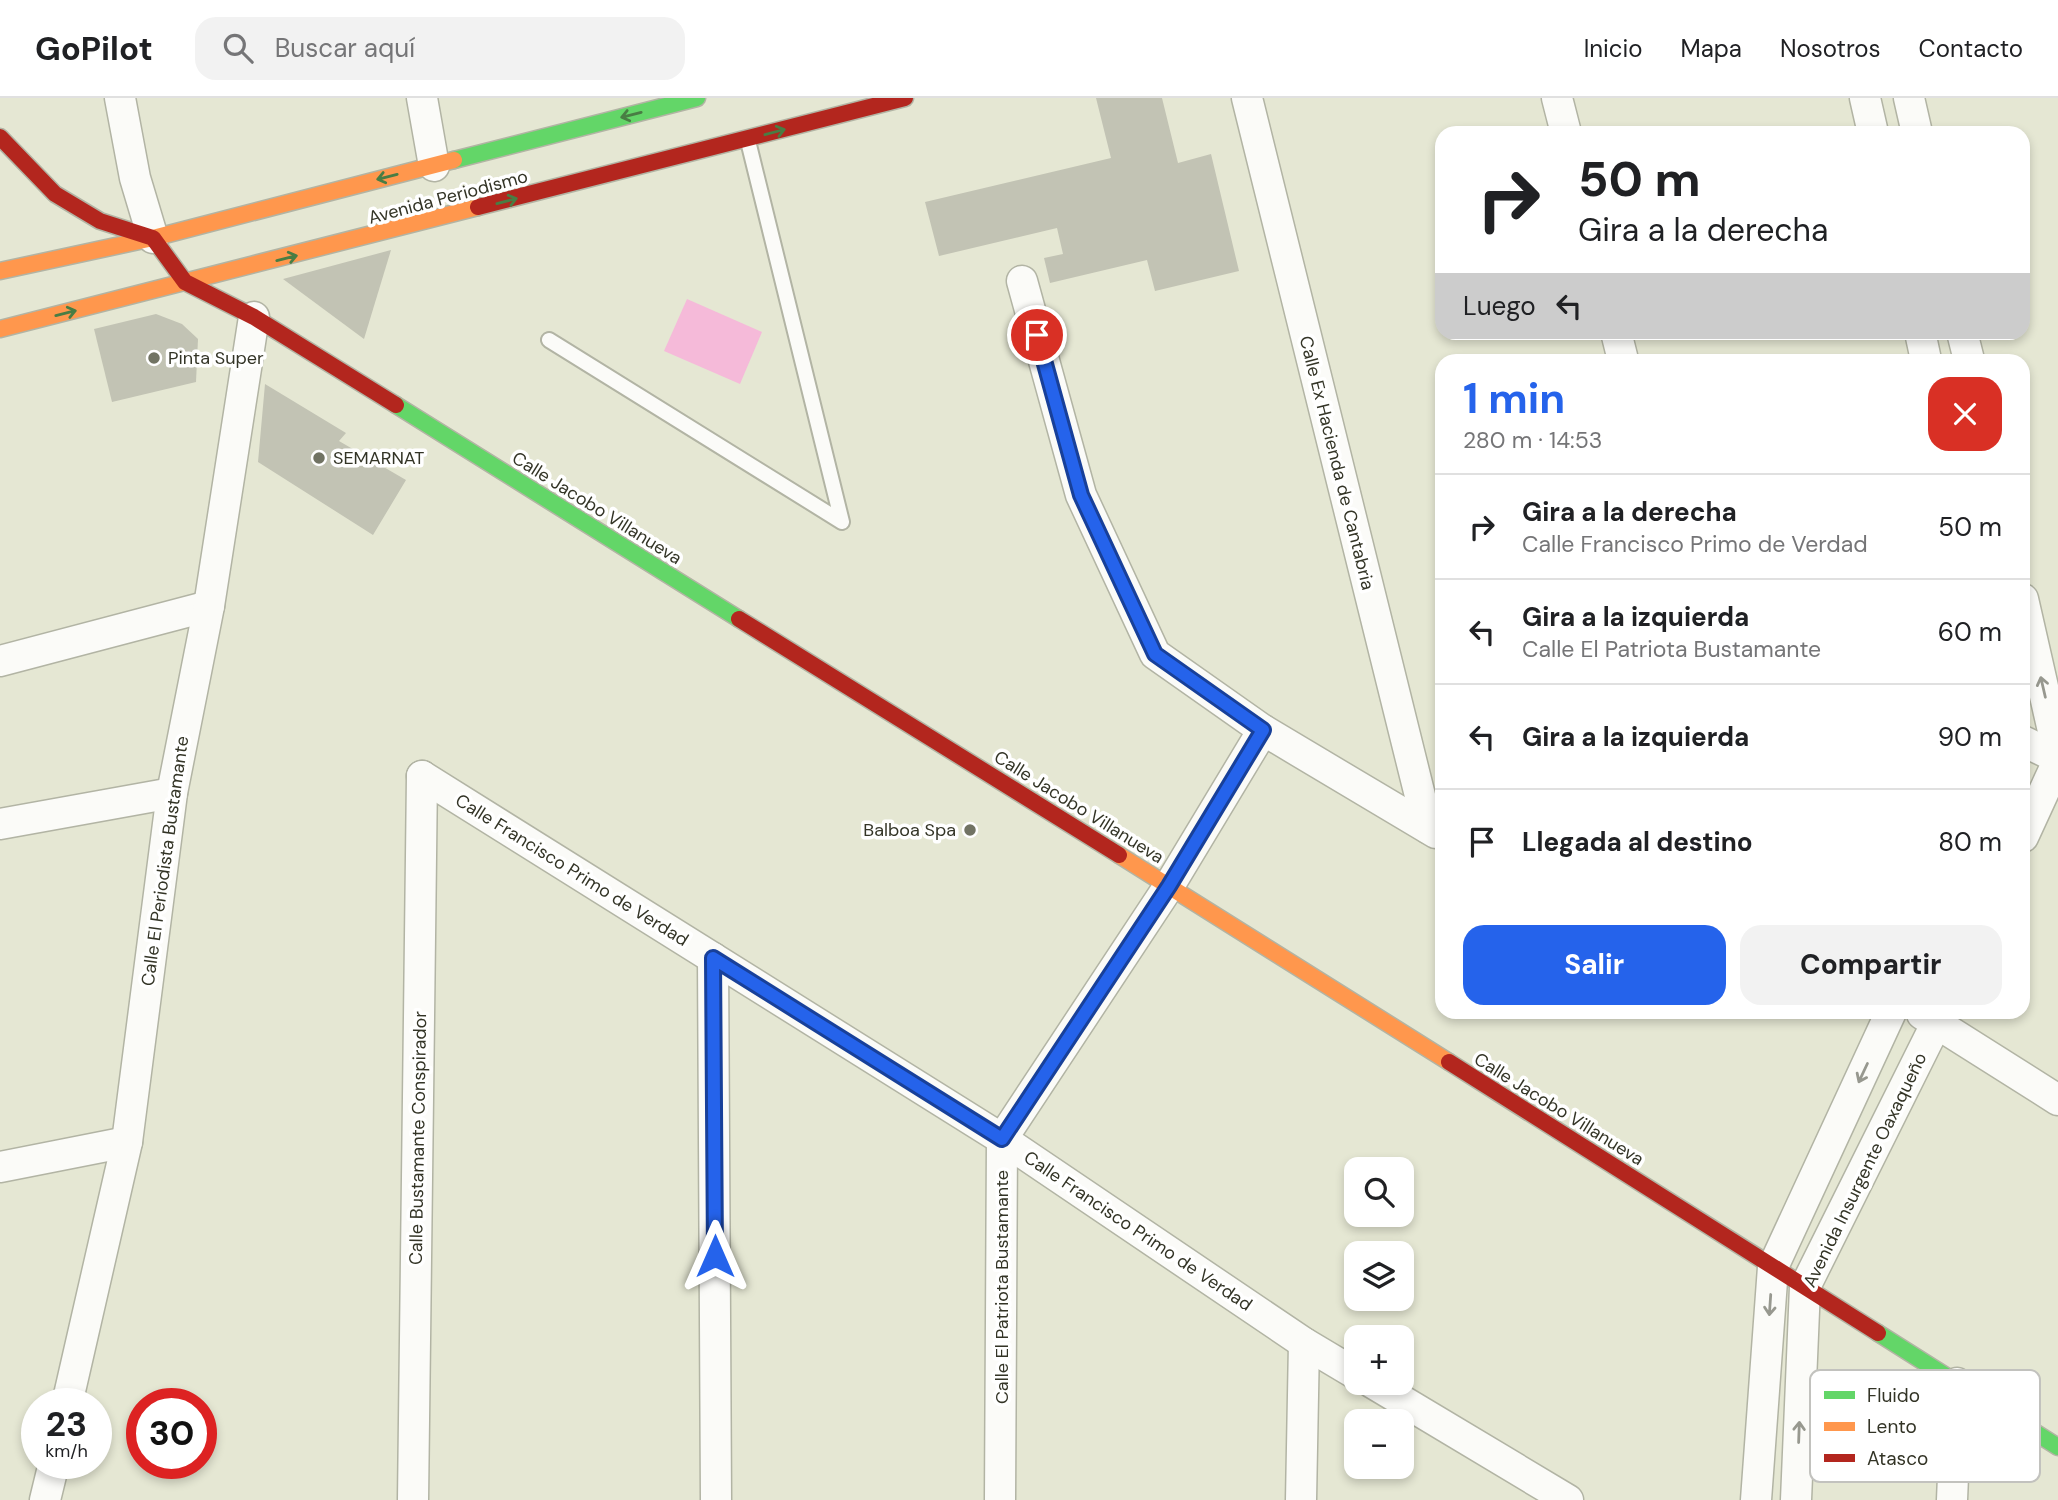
<!DOCTYPE html>
<html lang="es">
<meta charset="utf-8">
<style>
:root{--surface:#fff;--page:#f2f2f2;--text:#202124;--muted:#757577;--line:#e0e0e0;--accent:#2563eb}
body{margin:0;font-family:"DM Sans",sans-serif;background:var(--page);color:var(--text);height:100vh;display:flex;flex-direction:column;font-size:26px;white-space:nowrap}
*{box-sizing:border-box;margin:0}
p{font-size:23px;color:var(--muted)}
.icon{flex:none;width:38px;height:38px;fill:none;stroke:currentColor;stroke-width:2;stroke-linecap:round;stroke-linejoin:round}
.map{position:relative;flex:1;overflow:hidden}
.drawer{position:absolute;left:1435px;top:256px;width:595px;height:665px;display:flex;flex-direction:column;background:var(--surface);border-radius:21px;box-shadow:0 4px 10px #0003}
.drawer>*{flex:none}
.hud{position:absolute;left:1435px;top:28px;width:595px;height:214px;border-radius:21px;box-shadow:0 4px 10px #0003;background:#fff;color:var(--text);overflow:hidden}
.buttons{position:absolute;left:1344px;top:1059px;display:grid;gap:14px}
.buttons a{display:grid;place-items:center;width:70px;height:70px;border-radius:14px;background:var(--surface);box-shadow:0 4px 10px #0003;font-size:35px}
.speed{position:absolute;left:21px;top:1290px;display:flex;gap:14px;font-size:35px;font-weight:700;text-align:center}
.speed>*{display:grid;place-content:center;width:91px;height:91px;border-radius:50%;background:var(--surface);box-shadow:0 4px 10px #0003;line-height:1}
.speed small{font-size:18px;font-weight:400}
.speed .limit{border:10px solid #d22;background:#fff;color:#111}
.pin{position:absolute;display:grid;place-items:center;width:60px;height:60px;color:#fff;margin:-30px;border:4px solid #fff;border-radius:50%;box-shadow:0 2px 7px #0007}
.me{position:absolute;width:77px;margin:-38px;rotate:0deg;stroke-linejoin:round;filter:drop-shadow(0 0 5px #0008)}
.turn{display:flex;align-items:center;gap:24px;height:147px;padding:0 28px;font-size:32px}
.turn .icon{width:91px;height:91px;stroke-width:2.5}
.turn b{display:block;font-size:49px;line-height:60px}
.then{display:flex;align-items:center;height:66px;padding:0 28px;background:#0003;gap:14px;font-size:26px}
.round{display:grid;place-items:center;flex:none;width:74px;height:74px;border-radius:21px;background:var(--page)}
.head{display:flex;align-items:center;justify-content:space-between;height:119px;padding:0 28px}
h1{font-size:42px;font-weight:700;line-height:52px;color:var(--accent)}
.cta{display:flex;gap:14px;margin-top:auto;padding:14px 28px}
.cta a{flex:1;height:80px;border-radius:21px;background:var(--accent);color:#fff;font-size:28px;font-weight:700;line-height:80px;text-align:center}
.cta a+a{background:var(--page);color:var(--text)}
ul{padding:0;list-style:none}
li{display:flex;align-items:center;gap:21px;height:105px;padding:0 28px;border-top:2px solid var(--line)}
li div{flex:1}
li b{display:block;font-size:26px}
li em{font-style:normal}
header{display:flex;align-items:center;gap:42px;box-sizing:border-box;height:98px;padding:0 35px;background:var(--surface);border-bottom:2px solid var(--line)}
header strong{font-size:33px}
nav{display:flex;gap:38px;margin-inline-start:auto;font-size:24px}
.search{width:490px;height:63px;background:var(--page);display:flex;align-items:center;gap:18px;box-sizing:border-box;padding:0 24px;border-radius:21px;color:var(--muted);font-size:26px}
.map>svg:first-child{display:block}
.water{fill:#f5bad9}
.building{fill:#c2c3b4}
.lines{fill:none;stroke-linecap:round;stroke-linejoin:round}
.lane-casing{stroke:#b2b4a4;stroke-width:18}
.street-casing{stroke:#b2b4a4;stroke-width:33}
.fast-casing{stroke:#b2b4a4;stroke-width:19}
.slow-casing{stroke:#b2b4a4;stroke-width:19}
.jam-casing{stroke:#b2b4a4;stroke-width:19}
.lane{stroke:#fbfbf8;stroke-width:14}
.street{stroke:#fbfbf8;stroke-width:30}
.fast{stroke:#63d668;stroke-width:16}
.slow{stroke:#ff974d;stroke-width:16}
.jam{stroke:#b3261e;stroke-width:16}
.oneway{stroke:#497d44}
.oneway2{stroke:#97988f}
.route-casing{stroke:#184099;stroke-width:18}
.route{stroke:#2563eb;stroke-width:12}
.poi-dot{fill:#717363;stroke:#fff;stroke-width:2.5}
.labels{text-anchor:middle;dominant-baseline:central;stroke-width:7;stroke-linejoin:round;paint-order:stroke}
.street-label{font-size:18px;fill:#333426;stroke:#fff}
.poi-label{font-size:18px;fill:#333426;stroke:#fff;text-anchor:start}
.key{fill:#fff;stroke:#c2c2be;stroke-width:2}
.key-label{font-size:19px;fill:#333426}
</style>
<header>
<strong>GoPilot</strong>
<div class="search"><svg class="icon" aria-label="search" viewBox="0 0 24 24"><circle cx="10" cy="10" r="6"/><path d="M15 15l6 6"/></svg>Buscar aquí</div>
<nav><a>Inicio</a><a>Mapa</a><a>Nosotros</a><a>Contacto</a></nav>
</header>
<div class="map">
<svg width="2058" height="1402" viewBox="0 0 2058 1402">
<rect width="100%" height="100%" fill="#e5e7d3"/>
<polygon class="water" points="687,201 762,234 740,286 664,253"/>
<g class="building">
<polygon points="1096,0 1162,0 1178,65 1211,56 1239,173 1155,193 1147,162 1050,185 1044,160 1063,156 1057,130 939,158 925,104 1111,60"/>
<polygon points="391,152 364,241 283,181"/>
<polygon points="156,216 182,226 198,241 196,284 112,304 94,231"/>
<polygon points="265,286 346,335 339,343 406,382 373,437 258,364"/>
</g>
<g class="lines">
<defs>
<polyline id="lane" points="549,242 842,424 748,43"/>
<g id="street">
<polyline points="120,0 135,80 153,140"/>
<polyline points="422,0 434,68"/>
<polyline points="1247,0 1428,730"/>
<polyline points="1557,0 1566,35"/>
<polyline points="1865,0 1873,35"/>
<polyline points="1909,0 1917,35"/>
<polyline points="1022,183 1081,397 1155,556 1263,632 1436,735"/>
<polyline points="1616,234 1623,262"/>
<polyline points="1920,234 1926,262"/>
<polyline points="1962,234 1969,262"/>
<polyline points="2023,501 2058,655"/>
<polyline points="0,563 209,508"/>
<polyline points="2023,643 2058,660"/>
<polyline points="422,678 1002,1041 1304,1245 1356,1276"/>
<polyline points="0,726 172,695"/>
<polyline points="2023,739 2058,663"/>
<polyline points="713,860 716,1402"/>
<polyline points="1922,916 2058,1002"/>
<polyline points="0,1069 127,1044"/>
<polyline points="1371,1284 1568,1402"/>
<polyline points="67,1306 127,1044 172,695 209,508 254,219"/>
<polyline points="45,1402 54,1365"/>
<polyline points="413,1402 422,678"/>
<polyline points="1000,1402 1002,1041 1169,788 1263,632"/>
<polyline points="1301,1402 1304,1245"/>
<polyline points="1756,1402 1773,1169 1891,914"/>
<polyline points="1796,1402 1805,1189 1942,914"/>
<polyline points="1952,1402 1957,1285"/>
</g>
<g id="fast">
<polyline points="454,62 697,0"/>
<polyline points="396,307 739,521"/>
<polyline points="1878,1235 2058,1349"/>
</g>
<g id="slow">
<polyline points="0,173 153,140 454,62"/>
<polyline points="0,231 478,109"/>
<polyline points="1119,757 1449,964"/>
</g>
<g id="jam">
<polyline points="0,39 55,96 100,123 153,140 185,184 254,219 396,307"/>
<polyline points="478,109 905,0"/>
<polyline points="739,521 1119,757"/>
<polyline points="1449,964 1878,1235"/>
</g>
</defs>
<use href="#lane" class="lane-casing"/>
<use href="#street" class="street-casing"/>
<use href="#fast" class="fast-casing"/>
<use href="#slow" class="slow-casing"/>
<use href="#jam" class="jam-casing"/>
<use href="#lane" class="lane"/>
<use href="#street" class="street"/>
<use href="#fast" class="fast"/>
<use href="#slow" class="slow"/>
<use href="#jam" class="jam"/>
</g>
<defs><path id="oneway-shaft" d="M-6 0H5M1.5-3L5.5 0L1.5 3" fill="none" stroke-width="1.6" stroke-linecap="round" stroke-linejoin="round" transform="scale(1.75)"/></defs>
<g class="oneway">
<use href="#oneway-shaft" transform="translate(631 17) rotate(166)"/>
<use href="#oneway-shaft" transform="translate(775 34) rotate(-15)"/>
<use href="#oneway-shaft" transform="translate(387 79) rotate(166)"/>
<use href="#oneway-shaft" transform="translate(507 103) rotate(-15)"/>
<use href="#oneway-shaft" transform="translate(287 160) rotate(-14)"/>
<use href="#oneway-shaft" transform="translate(66 215) rotate(-14)"/>
</g>
<g class="oneway2">
<use href="#oneway-shaft" transform="translate(2043 589) rotate(-103)"/>
<use href="#oneway-shaft" transform="translate(1863 975) rotate(115)"/>
<use href="#oneway-shaft" transform="translate(1770 1207) rotate(94)"/>
<use href="#oneway-shaft" transform="translate(1799 1334) rotate(-88)"/>
</g>
<g class="lines">
<defs>
<polyline id="route" points="715,1158 713,860 1002,1041 1169,788 1263,632 1155,556 1081,397 1037,237"/>
</defs>
<use href="#route" class="route-casing"/>
<use href="#route" class="route"/>
</g>
<g class="poi-dot">
<circle cx="154" cy="260" r="7"/>
<circle cx="319" cy="360" r="7"/>
<circle cx="970" cy="732" r="7"/>
</g>
<g class="labels">
<g class="street-label">
<text transform="translate(448 99) rotate(-15)">Avenida Periodismo</text>
<text transform="translate(1337 365) rotate(76)">Calle Ex Hacienda de Cantabria</text>
<text transform="translate(597 410) rotate(32)">Calle Jacobo Villanueva</text>
<text transform="translate(1079 709) rotate(32)">Calle Jacobo Villanueva</text>
<text transform="translate(165 763) rotate(-82)">Calle El Periodista Bustamante</text>
<text transform="translate(572 772) rotate(32)">Calle Francisco Primo de Verdad</text>
<text transform="translate(1559 1011) rotate(32)">Calle Jacobo Villanueva</text>
<text transform="translate(418 1040) rotate(-89)">Calle Bustamante Conspirador</text>
<text transform="translate(1865 1072) rotate(-64)">Avenida Insurgente Oaxaqueño</text>
<text transform="translate(1138 1133) rotate(34)">Calle Francisco Primo de Verdad</text>
<text transform="translate(1002 1189) rotate(-90)">Calle El Patriota Bustamante</text>
</g>
<g class="poi-label">
<text x="168" y="260">Pinta Super</text>
<text x="333" y="360">SEMARNAT</text>
<text x="956" y="732" text-anchor="end">Balboa Spa</text>
</g>
</g>
<rect x="1810" y="1272" width="230" height="112" rx="10" class="key"/>
<rect x="1824" y="1293" width="31" height="8" fill="#63d668"/>
<rect x="1824" y="1324" width="31" height="9" fill="#ff974d"/>
<rect x="1824" y="1356" width="31" height="8" fill="#b3261e"/>
<g class="key-label">
<text x="1867" y="1304">Fluido</text>
<text x="1867" y="1335">Lento</text>
<text x="1867" y="1367">Atasco</text>
</g>
</svg>
<div class="buttons">
<a><svg class="icon" aria-label="search" viewBox="0 0 24 24"><circle cx="10" cy="10" r="6"/><path d="M15 15l6 6"/></svg></a>
<a><svg class="icon" aria-label="layers" viewBox="0 0 24 24"><path d="M12 4l9 5-9 5-9-5zM3 14l9 5 9-5"/></svg></a>
<a>+</a>
<a>−</a>
</div>
<div class="speed"><div>23<small>km/h</small></div><div class="limit">30</div></div>
<div class="pin" style="left:1037px;top:237px;background:#d93025"><svg class="icon" aria-label="arrive" viewBox="0 0 24 24"><path d="M6 21V4h12l-3 4 3 4H6"/></svg></div>
<svg class="me" style="left:715px;top:1158px" viewBox="-20 -20 40 40"><path d="M0-17L14 15 0 8-14 15z" fill="#2563eb" stroke="#fff" stroke-width="4"/></svg>
<div class="hud">
<div class="turn"><svg class="icon" aria-label="right" viewBox="0 0 24 24"><path d="M7 20v-9h11M14 6l5 5-5 5"/></svg><div><b>50 m</b>Gira a la derecha</div></div>
<div class="then">Luego<svg class="icon" aria-label="left" viewBox="0 0 24 24"><path d="M17 20v-9H6M10 6l-5 5 5 5"/></svg></div>
</div>
<section class="drawer">
<div class="head"><div><h1>1 min</h1><p>280 m · 14:53</p></div><a class="round" style="background:#d93025;color:#fff"><svg class="icon" aria-label="close" viewBox="0 0 24 24"><path d="M6 6l12 12M18 6L6 18"/></svg></a></div>
<ul>
<li><svg class="icon" aria-label="right" viewBox="0 0 24 24"><path d="M7 20v-9h11M14 6l5 5-5 5"/></svg><div><b>Gira a la derecha</b><p>Calle Francisco Primo de Verdad</p></div><em>50 m</em></li>
<li><svg class="icon" aria-label="left" viewBox="0 0 24 24"><path d="M17 20v-9H6M10 6l-5 5 5 5"/></svg><div><b>Gira a la izquierda</b><p>Calle El Patriota Bustamante</p></div><em>60 m</em></li>
<li><svg class="icon" aria-label="left" viewBox="0 0 24 24"><path d="M17 20v-9H6M10 6l-5 5 5 5"/></svg><div><b>Gira a la izquierda</b></div><em>90 m</em></li>
<li><svg class="icon" aria-label="arrive" viewBox="0 0 24 24"><path d="M6 21V4h12l-3 4 3 4H6"/></svg><div><b>Llegada al destino</b></div><em>80 m</em></li>
</ul>
<div class="cta"><a>Salir</a><a>Compartir</a></div>
</section>
</div>
